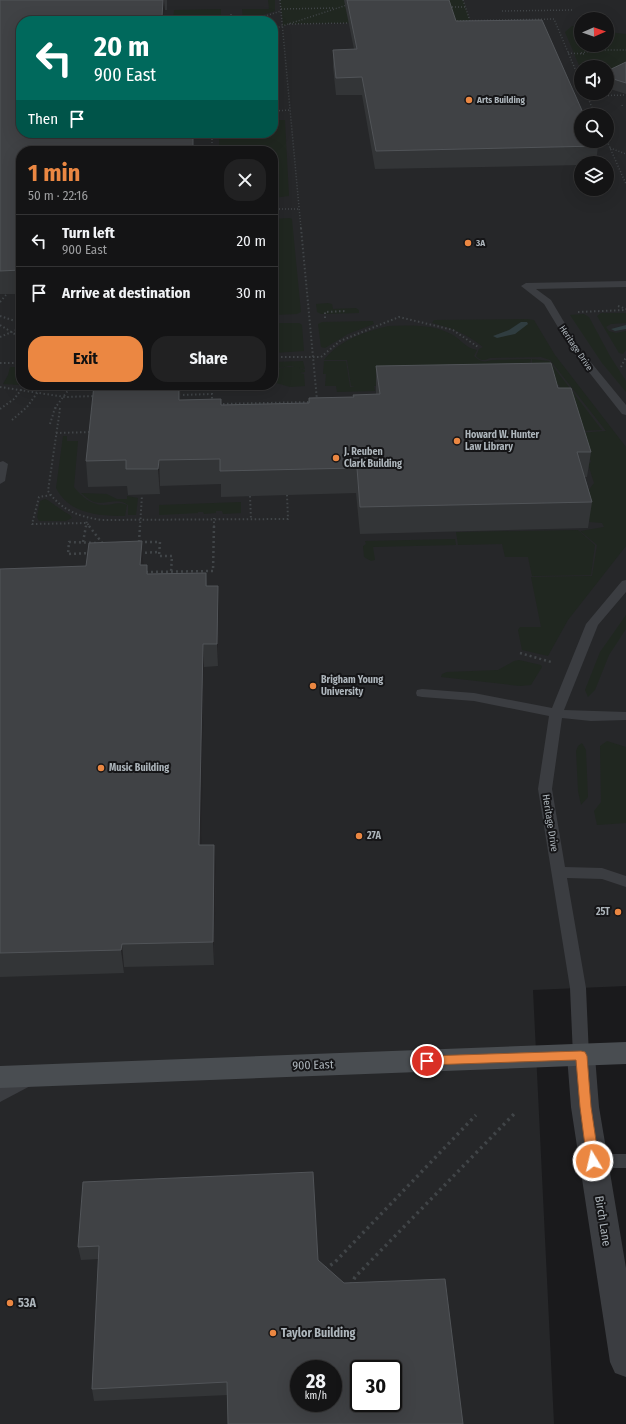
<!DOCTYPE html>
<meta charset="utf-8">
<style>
:root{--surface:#141415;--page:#212122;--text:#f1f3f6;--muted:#9d9ea0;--line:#333334;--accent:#eb8742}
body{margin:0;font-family:"Fira Sans Condensed",sans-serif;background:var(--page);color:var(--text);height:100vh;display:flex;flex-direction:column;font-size:15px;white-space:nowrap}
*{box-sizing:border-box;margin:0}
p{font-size:13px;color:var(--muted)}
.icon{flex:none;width:22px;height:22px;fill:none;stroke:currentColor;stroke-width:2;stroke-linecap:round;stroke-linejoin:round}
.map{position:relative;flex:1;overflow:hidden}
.details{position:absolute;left:16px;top:146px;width:262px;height:244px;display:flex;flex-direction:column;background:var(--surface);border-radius:16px;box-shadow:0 4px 16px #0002,0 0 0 1px var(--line)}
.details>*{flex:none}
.banner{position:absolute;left:16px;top:16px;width:262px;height:122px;border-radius:16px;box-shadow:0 4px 16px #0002,0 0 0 1px var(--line);background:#00695c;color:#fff;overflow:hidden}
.needle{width:26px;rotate:88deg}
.controls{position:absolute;left:574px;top:12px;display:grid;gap:8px}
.controls a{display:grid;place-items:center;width:40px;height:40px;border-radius:50%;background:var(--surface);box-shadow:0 4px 16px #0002,0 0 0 1px var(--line);font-size:20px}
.speed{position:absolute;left:290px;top:1360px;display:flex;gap:8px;font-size:20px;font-weight:700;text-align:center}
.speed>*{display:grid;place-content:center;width:52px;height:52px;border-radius:50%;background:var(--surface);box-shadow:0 4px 16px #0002,0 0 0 1px var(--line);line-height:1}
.speed small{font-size:10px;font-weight:400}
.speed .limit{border:2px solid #111;border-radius:6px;background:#fff;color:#111}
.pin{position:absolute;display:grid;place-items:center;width:34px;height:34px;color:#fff;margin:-17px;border:2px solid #fff;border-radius:50%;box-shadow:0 1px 4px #0007}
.me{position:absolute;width:44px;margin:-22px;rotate:351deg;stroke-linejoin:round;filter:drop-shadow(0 0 3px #0008)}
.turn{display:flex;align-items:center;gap:14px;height:84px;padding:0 12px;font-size:18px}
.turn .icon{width:52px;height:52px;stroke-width:2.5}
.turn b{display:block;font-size:28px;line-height:34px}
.then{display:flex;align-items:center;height:38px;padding:0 12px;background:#0003;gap:8px;font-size:15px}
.round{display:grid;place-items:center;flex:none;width:42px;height:42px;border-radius:16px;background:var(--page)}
.summary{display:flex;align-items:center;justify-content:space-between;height:68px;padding:0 12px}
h1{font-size:24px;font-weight:700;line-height:30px;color:var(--accent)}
.cta{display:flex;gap:8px;margin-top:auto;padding:8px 12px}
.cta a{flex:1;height:46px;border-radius:16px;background:var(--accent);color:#111;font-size:16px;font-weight:700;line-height:46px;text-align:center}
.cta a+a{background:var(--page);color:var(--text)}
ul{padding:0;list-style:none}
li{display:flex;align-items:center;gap:12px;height:52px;padding:0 12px;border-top:1px solid var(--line)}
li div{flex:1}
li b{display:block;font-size:15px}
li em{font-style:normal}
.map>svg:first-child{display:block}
.built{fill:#262729;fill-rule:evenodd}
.green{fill:#202720}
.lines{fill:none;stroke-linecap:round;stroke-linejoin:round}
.stream{fill:#303d40;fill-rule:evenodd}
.path-far3{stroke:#414548;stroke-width:1.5;stroke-dasharray:1 2;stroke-linecap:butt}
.path-far2{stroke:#414548;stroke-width:2;stroke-dasharray:1.5 2.5;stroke-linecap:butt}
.path-far1{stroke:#414548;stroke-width:2.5;stroke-dasharray:2 3;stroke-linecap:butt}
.path{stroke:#414548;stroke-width:3.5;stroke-dasharray:2.5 4;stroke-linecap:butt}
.lane{fill:#3b3d41;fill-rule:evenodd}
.street{fill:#3b3d41;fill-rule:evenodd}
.secondary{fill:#494d51;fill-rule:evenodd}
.wall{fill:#333537}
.shaded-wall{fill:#242426}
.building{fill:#404245;stroke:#515458;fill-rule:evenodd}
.route{fill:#eb8742;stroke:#99582b}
.poi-dot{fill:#eb8742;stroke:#151517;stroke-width:1.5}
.labels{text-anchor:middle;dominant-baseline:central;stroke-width:4;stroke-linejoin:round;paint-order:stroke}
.far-poi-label{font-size:9px;font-weight:bold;fill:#adb5bb;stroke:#151517;text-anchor:start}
.far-street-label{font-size:9px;fill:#adb5bb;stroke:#151517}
.poi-label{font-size:10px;font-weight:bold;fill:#adb5bb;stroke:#151517;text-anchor:start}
.street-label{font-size:10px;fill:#adb5bb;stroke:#151517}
.near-street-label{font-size:12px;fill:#adb5bb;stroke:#151517}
.near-poi-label{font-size:12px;font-weight:bold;fill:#adb5bb;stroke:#151517;text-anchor:start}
</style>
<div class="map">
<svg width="626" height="1424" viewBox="0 0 626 1424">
<rect width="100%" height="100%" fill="#1a1a1c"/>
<path class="built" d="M0,0H626V986L533,990L554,1424H0ZM581,19H607V45H581ZM21,21H273V133H21ZM581,67H607V93H581ZM581,115H607V141H581ZM21,151H273V385H21ZM581,163H607V189H581ZM299,1369H333V1403H299ZM359,1369H393V1403H359Z"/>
<g class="green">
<polygon points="268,0 275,0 275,11 250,19 243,19 242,9 269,9"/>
<polygon points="280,0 463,0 470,21 289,24 283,26"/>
<polygon points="221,9 221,20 173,21 174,10"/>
<polygon points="572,26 581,27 581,45 607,45 607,36 610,34 608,32 626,34 626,84 607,80 607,67 581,67 581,70 565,32"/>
<polygon points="273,120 285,120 289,196 273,198 273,151 219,151 219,133 273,133"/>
<polygon points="290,218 292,219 301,312 297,314 273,315 273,219"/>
<polygon points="328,303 332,304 333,309 356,308 359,310 359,313 321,314 317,312 316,304"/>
<polygon points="601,313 626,313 626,323 611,324 606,327 609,331 616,333 626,331 626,350 623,354 619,353 597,316"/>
<polygon points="584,314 589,317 610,356 626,381 626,392 602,363 570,315"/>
<path d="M527,319L534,320L555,355L626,447V546L568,620L548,656L522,650L518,630L520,627H541L531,577L592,576L597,545L580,531L604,527L602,523L590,522C584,504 581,499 594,483L588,464L591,462L590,459L585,457L578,433L606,431L550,360L541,357L490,358C484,361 480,361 476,356L479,349L483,347C467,334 452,328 432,323L434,320Z"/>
<polygon points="373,321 374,324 348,334 325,348 321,347 318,324 322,322"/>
<polygon points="273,323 299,323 302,325 304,351 273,353"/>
<path d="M388,326C410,325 434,324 453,335C462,341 466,348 477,350L474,356C479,361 484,363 491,360L531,359L529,369L411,385L374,386L375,391L337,392L336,386H325L326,374H323L324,361H346L350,387H355L351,386L347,360H324C339,340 365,332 388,326Z"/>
<polygon points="532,359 549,361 602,430 578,431 559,385 521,386 532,369"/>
<polygon points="303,361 305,369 290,366 273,369 273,362"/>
<polygon points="10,367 21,367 20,385 3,384 8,375"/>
<polygon points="286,367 297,367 305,370 305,372 300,373 304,374 305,386 290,387 273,382 273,370"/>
<path d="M63,436H67V441H78L74,487C82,497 91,505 104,505C112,505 119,501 127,505L125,516C99,516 69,514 56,488Z"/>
<path d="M81,493L107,494L117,499H127V496L138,498L136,515H128V505C118,497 106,505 94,502C89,500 85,496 81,493Z"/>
<path d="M45,499C49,500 62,511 70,515L72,518L66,521H39L37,517L40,501Z"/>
<polygon points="241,502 241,513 223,514 222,511 216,511 216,513 204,514 203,512 198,512 198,513 159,515 159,505"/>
<polygon points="578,530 595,545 591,575 532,576 528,557 505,557 502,544 458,545 456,532"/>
<polygon points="455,539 456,545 373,547 375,560 371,561 364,557 363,546 366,544 365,541"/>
<polygon points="626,615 626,629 609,655 595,690 588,697 585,690 600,652"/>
<polygon points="519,660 541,665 542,667 531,685 520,686 441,677 442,674 447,672 498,670 514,661"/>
<polygon points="607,741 626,747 626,823 597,825 594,811 601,802 600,746"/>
<polygon points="582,743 586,750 588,797 581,805 578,791 576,751 578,746"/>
</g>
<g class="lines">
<g class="stream">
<polygon points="521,322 527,322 528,324 515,334 497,338 493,336 509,330"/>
<polygon points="626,325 626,329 615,331 611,329"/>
</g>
<g class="path-far3">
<polyline points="280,0 301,229"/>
<polyline points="463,0 470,21"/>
<polyline points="449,7 466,7"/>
<polyline points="281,9 335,8"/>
<polyline points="502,11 574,10"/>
<polyline points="231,14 231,21"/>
<polyline points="250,21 281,11"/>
<polyline points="454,21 554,19 581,83"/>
<polyline points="289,24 351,23"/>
<polyline points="273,29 347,5"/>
<polyline points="568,53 586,54"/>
<polyline points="581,53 595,50 626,50"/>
<polyline points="586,93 595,115"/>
<polyline points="587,96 626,95"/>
<polyline points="622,105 623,107"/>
<polyline points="273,111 291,110"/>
<polyline points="212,133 212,151"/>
<polyline points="607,141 626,184"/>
<polyline points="610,148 626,154"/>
<polyline points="273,209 300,209"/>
</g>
<g class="path-far2">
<polyline points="301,228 317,400"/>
<polyline points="0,302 6,295"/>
<polyline points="618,306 626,309"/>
<polyline points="578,312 626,310"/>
<polyline points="0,316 21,323"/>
<polyline points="325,318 325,312 347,311"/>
<polyline points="0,325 21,338"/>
<polyline points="0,337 21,328"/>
<polyline points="273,357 321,357 340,341 399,317 453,330 478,347"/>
<polyline points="0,363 21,363"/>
<polyline points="621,367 626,357"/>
<polyline points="212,385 212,402"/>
<polyline points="0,387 65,397 96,396"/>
<polyline points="179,395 212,394"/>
<polyline points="219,404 312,402"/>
<path d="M55,408L60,409L48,491C61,510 79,517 102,520L288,519L287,495"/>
<polyline points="0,409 14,399 25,385"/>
<polyline points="12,420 27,407 43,385"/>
<polyline points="50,424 55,408 72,385"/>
<polyline points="56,433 92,432"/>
<polyline points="51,495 39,497 32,524 87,523 90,527"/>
<polyline points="250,496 251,520"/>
<polyline points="86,527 87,519"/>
<polyline points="140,527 142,495"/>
<polyline points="214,527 214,518"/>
</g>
<g class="path-far1">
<polyline points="89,526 103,544"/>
<polyline points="83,542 86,526"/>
<polyline points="139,542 140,526"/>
<polyline points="140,542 160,542 159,556 172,556 171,572"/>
<polyline points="91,553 68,554 69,542 97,543"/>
<polyline points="140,553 159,552"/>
<polyline points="146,572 213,571 214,526"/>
<polyline points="520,653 551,662"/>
</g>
<g class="path">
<polyline points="325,1269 335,1262 476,1115"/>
<polyline points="351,1285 355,1277 515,1113"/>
</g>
<g class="lane">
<polygon points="626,281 626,287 536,289 551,300 580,349 626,405 626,415 622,414 573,352 544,304 521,286 526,283"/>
<polygon points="3,461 8,464 5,481 0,484 0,462"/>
<polygon points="626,580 626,592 598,625 564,710 626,712 626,720 591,721 562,718 552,789 565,867 602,868 626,876 626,887 602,879 567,878 586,988 589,1056 587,1061 581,1063 575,1061 573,1056 570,988 538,789 549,716 474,701 422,697 417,696 416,693 417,690 422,689 474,693 552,708 586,624 622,581"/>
<polygon points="28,1072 34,1074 36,1079 34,1084 0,1102 0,1087"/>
<polygon points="593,1154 626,1154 626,1168 593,1168 587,1166 585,1161 587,1156"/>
</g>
<polygon class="street" points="581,1045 591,1048 595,1056 599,1107 626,1268 626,1377 615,1373 610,1362 571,1107 567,1056 571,1048"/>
<polygon class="secondary" points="626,1042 626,1064 0,1088 0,1066"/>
</g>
<g class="wall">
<polygon points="0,0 167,0 167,10 165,10 164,21 21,21 21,133 194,133 194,151 21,151 21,294 0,294"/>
<polygon points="344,0 449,0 456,21 598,146 596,163 581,163 581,165 375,169 362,95 336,95 333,67 333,50 354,49"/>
<polygon points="626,62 626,94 607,88 607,71"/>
<polygon points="376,366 558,388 591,452 587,477 585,477 592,502 588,528 360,534 356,493 221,497 221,484 160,486 160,494 128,495 127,486 88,487 86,461 180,385 181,400 221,405 309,403 309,398 353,397 376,394"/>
<polygon points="142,541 144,565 148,574 206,573 207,586 219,608 218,666 204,667 201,845 216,868 214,965 124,967 124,973 0,977 0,569 86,566"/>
<polygon points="313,1172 228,1395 94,1401 92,1389 99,1259 81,1260 78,1247"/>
</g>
<g class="shaded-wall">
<polygon points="163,0 164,0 165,10 164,21 162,21 162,17"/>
<rect x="193" y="133" width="1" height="18"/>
<polygon points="179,385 180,385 181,403 179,400"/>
<polygon points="159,460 160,486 160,494 158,469"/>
<polygon points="142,541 144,564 142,588 140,565"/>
<polygon points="218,586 219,608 218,666 217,644"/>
<polygon points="203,644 204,667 201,868 199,845"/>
<polygon points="214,845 216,868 214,965 213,942"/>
<polygon points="122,944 124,967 124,973 121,950"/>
</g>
<g class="building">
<polygon points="0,0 163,0 162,17 154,18 154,19 76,20 76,21 21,21 21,133 193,133 193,151 21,151 21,270 0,271"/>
<polygon points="347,0 449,0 456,21 542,20 584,115 581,115 581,141 596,141 598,146 376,151 362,77 336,78 333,50 357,49"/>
<polygon points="626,62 626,83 607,77 607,71"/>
<polygon points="551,363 558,388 571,388 591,452 577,452 592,502 360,507 357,468 220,471 220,459 159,460 158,469 126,469 126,460 86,461 94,385 179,385 179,400 221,399 221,405 309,403 309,398 354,397 353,395 380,394 376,366"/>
<polygon points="142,541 140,565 147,565 147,574 206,573 206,586 218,586 217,644 203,644 199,845 214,845 213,942 122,944 121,950 0,953 0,569 86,566 89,543"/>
<path d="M313,1172L318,1260L344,1283L445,1279L463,1424H228L227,1382L92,1389L99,1246L78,1247L83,1182ZM299,1369H333V1403H299ZM359,1369H393V1403H359Z"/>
</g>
<polygon class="route" points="581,1051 585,1052 587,1056 591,1107 599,1161 598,1165 593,1167 589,1165 587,1161 580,1107 576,1060 427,1065 423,1064 421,1061 423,1057 427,1056"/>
<g class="poi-dot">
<circle cx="469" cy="100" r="4"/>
<circle cx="468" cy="243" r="4"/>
<circle cx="457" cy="441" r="4"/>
<circle cx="336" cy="458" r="4"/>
<circle cx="313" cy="686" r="4"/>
<circle cx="101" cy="768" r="4"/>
<circle cx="359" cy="836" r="4"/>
<circle cx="618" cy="912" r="4"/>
<circle cx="10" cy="1303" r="4"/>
<circle cx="273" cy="1333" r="4"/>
</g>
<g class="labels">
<g class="far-poi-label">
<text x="477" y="100">Arts Building</text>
<text x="476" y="243">3A</text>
</g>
<g class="far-street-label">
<text transform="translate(576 348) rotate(56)">Heritage Drive</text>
</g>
<g class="poi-label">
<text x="465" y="435">Howard W. Hunter<tspan x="465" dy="12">Law Library</tspan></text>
<text x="344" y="452">J. Reuben<tspan x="344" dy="12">Clark Building</tspan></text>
<text x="321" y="680">Brigham Young<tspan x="321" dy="12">University</tspan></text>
<text x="109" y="768">Music Building</text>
<text x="367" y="836">27A</text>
<text x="610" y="912" text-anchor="end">25T</text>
</g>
<g class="street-label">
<text transform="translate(550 823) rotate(81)">Heritage Drive</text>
</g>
<g class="near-street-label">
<text transform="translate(313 1065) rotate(-2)">900 East</text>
<text transform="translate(603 1221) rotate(81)">Birch Lane</text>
</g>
<g class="near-poi-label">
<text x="18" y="1303">53A</text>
<text x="281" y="1333">Taylor Building</text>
</g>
</g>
</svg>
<div class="controls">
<a><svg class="needle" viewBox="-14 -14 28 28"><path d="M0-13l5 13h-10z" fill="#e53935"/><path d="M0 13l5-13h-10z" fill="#9d9ea0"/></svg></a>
<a><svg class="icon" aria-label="sound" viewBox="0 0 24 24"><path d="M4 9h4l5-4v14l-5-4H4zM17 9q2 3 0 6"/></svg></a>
<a><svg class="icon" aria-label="search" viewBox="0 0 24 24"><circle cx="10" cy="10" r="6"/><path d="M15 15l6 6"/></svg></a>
<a><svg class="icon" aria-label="layers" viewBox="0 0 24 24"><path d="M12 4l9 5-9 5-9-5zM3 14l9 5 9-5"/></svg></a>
</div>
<div class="speed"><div>28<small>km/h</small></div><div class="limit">30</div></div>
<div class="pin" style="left:427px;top:1061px;background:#d93025"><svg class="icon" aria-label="arrive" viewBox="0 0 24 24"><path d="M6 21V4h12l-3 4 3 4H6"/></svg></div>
<svg class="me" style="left:593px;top:1161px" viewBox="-20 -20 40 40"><circle r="17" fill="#eb8742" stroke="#fff" stroke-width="3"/><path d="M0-11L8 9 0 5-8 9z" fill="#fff"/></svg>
<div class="banner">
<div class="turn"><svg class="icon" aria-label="left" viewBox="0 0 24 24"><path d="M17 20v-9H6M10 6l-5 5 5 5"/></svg><div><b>20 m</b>900 East</div></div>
<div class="then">Then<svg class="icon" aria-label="arrive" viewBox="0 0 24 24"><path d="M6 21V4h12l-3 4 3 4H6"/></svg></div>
</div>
<section class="details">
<div class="summary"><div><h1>1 min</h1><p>50 m · 22:16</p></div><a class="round"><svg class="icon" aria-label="close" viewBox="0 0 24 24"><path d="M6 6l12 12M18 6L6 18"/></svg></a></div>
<ul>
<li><svg class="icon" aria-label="left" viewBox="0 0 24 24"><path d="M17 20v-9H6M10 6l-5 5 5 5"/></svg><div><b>Turn left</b><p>900 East</p></div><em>20 m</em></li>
<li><svg class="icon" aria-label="arrive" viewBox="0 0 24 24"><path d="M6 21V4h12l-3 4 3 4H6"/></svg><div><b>Arrive at destination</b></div><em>30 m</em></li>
</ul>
<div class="cta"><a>Exit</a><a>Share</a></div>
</section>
</div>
